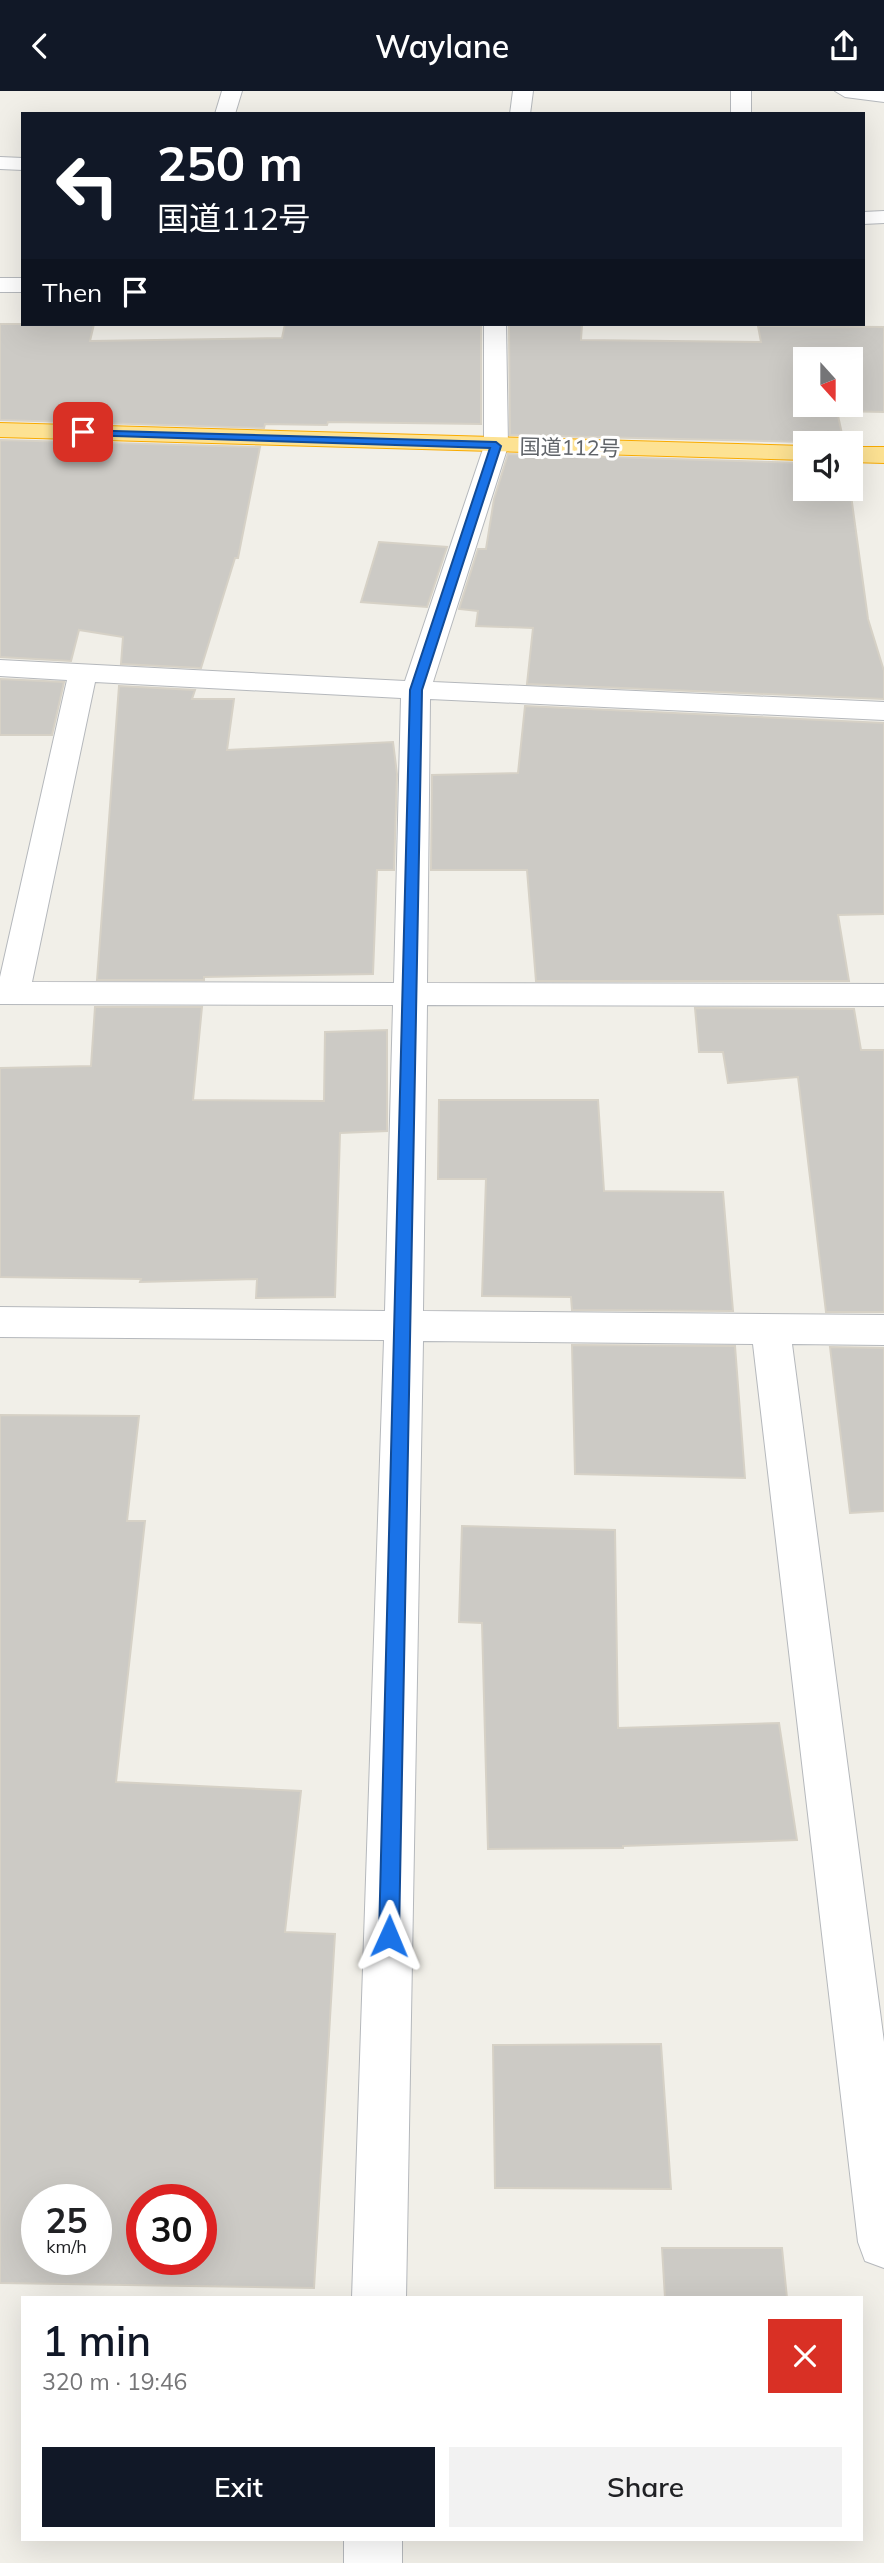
<!DOCTYPE html>
<meta charset="utf-8">
<style>
:root{--surface:#fff;--page:#f2f2f2;--text:#202124;--muted:#757577;--accent:#111827}
body{margin:0;font-family:Mulish,"Noto Sans JP",sans-serif;background:var(--page);color:var(--text);height:100vh;display:flex;flex-direction:column;font-size:26px;white-space:nowrap}
*{box-sizing:border-box;margin:0}
p{font-size:23px;color:var(--muted)}
.icon{flex:none;width:38px;height:38px;fill:none;stroke:currentColor;stroke-width:2;stroke-linecap:round;stroke-linejoin:round}
.map{position:relative;flex:1;overflow:hidden}
.sheet{position:absolute;left:21px;top:2205px;width:842px;height:245px;display:flex;flex-direction:column;background:var(--surface);border-radius:0px;box-shadow:0 7px 28px #0002}
.sheet>*{flex:none}
.guide{position:absolute;left:21px;top:21px;width:844px;height:214px;border-radius:0px;box-shadow:0 7px 28px #0002;background:#111827;color:#fff;overflow:hidden}
.needle{width:46px;rotate:159deg}
.fabs{position:absolute;left:793px;top:256px;display:grid;gap:14px}
.fabs a{display:grid;place-items:center;width:70px;height:70px;border-radius:0px;background:var(--surface);box-shadow:0 7px 28px #0002;font-size:35px}
.speed{position:absolute;left:21px;top:2093px;display:flex;gap:14px;font-size:35px;font-weight:700;text-align:center}
.speed>*{display:grid;place-content:center;width:91px;height:91px;border-radius:50%;background:var(--surface);box-shadow:0 7px 28px #0002;line-height:1}
.speed small{font-size:18px;font-weight:400}
.speed .limit{border:10px solid #d22;background:#fff;color:#111}
.pin{position:absolute;display:grid;place-items:center;width:60px;height:60px;color:#fff;margin:-30px;border-radius:14px;box-shadow:0 4px 10px #0006}
.me{position:absolute;width:77px;margin:-38px;rotate:1deg;stroke-linejoin:round;filter:drop-shadow(0 0 5px #0008)}
.turn{display:flex;align-items:center;gap:24px;height:147px;padding:0 21px;font-size:32px}
.turn .icon{width:91px;height:91px;stroke-width:2.5}
.turn b{display:block;font-size:49px;line-height:60px}
.then{display:flex;align-items:center;height:66px;padding:0 21px;background:#0003;gap:14px;font-size:26px}
.round{display:grid;place-items:center;flex:none;width:74px;height:74px;border-radius:0px;background:var(--page)}
.overview{display:flex;align-items:center;justify-content:space-between;height:119px;padding:0 21px}
h1{font-size:42px;font-weight:600;line-height:52px;color:var(--accent)}
.cta{display:flex;gap:14px;margin-top:auto;padding:14px 21px}
.cta a{flex:1;height:80px;border-radius:0px;background:var(--accent);color:#fff;font-size:28px;font-weight:600;line-height:80px;text-align:center}
.cta a+a{background:var(--page);color:var(--text)}
header{display:flex;justify-content:space-between;align-items:center;height:91px;padding:0 21px;background:var(--accent);color:#fff;font-size:32px;font-weight:600}
.map>svg:first-child{display:block}
.building{fill:#cccac5;stroke:#d6d1c6;stroke-width:2;fill-rule:evenodd}
.lines{fill:none;stroke-linecap:round;stroke-linejoin:round}
.minor-casing{stroke:#b5b8bc;stroke-width:2}
.highway-casing{stroke:#f9ab00;stroke-width:2}
.minor{fill:#fff;fill-rule:evenodd}
.highway{fill:#fde293;fill-rule:evenodd}
.route{fill:#1a73e8;stroke:#114b97;stroke-width:2}
.labels{text-anchor:middle;dominant-baseline:central;stroke-width:6;stroke-linejoin:round;paint-order:stroke}
.far-street-label{font-size:21px;fill:#5f6368;stroke:#fff}
</style>
<header><svg class="icon" aria-label="back" viewBox="0 0 24 24"><path d="M15 5l-7 7 7 7"/></svg>Waylane<svg class="icon" aria-label="share" viewBox="0 0 24 24"><path d="M12 15V3M7 8l5-5 5 5M5 13v7h14v-7"/></svg></header>
<div class="map">
<svg width="884" height="2472" viewBox="0 0 884 2472">
<rect width="100%" height="100%" fill="#f1efe8"/>
<g class="building">
<polygon points="0,233 94,233 90,250 282,247 285,233 481,233 481,333 328,331 327,334 265,333 264,337 0,329"/>
<path d="M509,233L582,234L581,249L761,251L758,235L884,236V321L837,320L844,352L510,344ZM805,268H850V313H805Z"/>
<polygon points="0,349 260,356 238,467 235,467 201,577 121,573 123,546 79,539 71,570 0,566"/>
<polygon points="508,363 805,372 805,397 850,397 868,528 884,580 884,608 527,593 533,537 476,535 478,520 459,518 478,458 486,458 494,408"/>
<polygon points="379,451 447,456 427,516 361,511"/>
<polygon points="0,588 64,591 52,644 0,644"/>
<polygon points="119,595 195,599 192,608 234,608 227,659 393,651 397,683 394,779 377,779 373,883 204,886 204,889 97,889"/>
<polygon points="525,615 884,632 884,823 838,824 849,890 536,890 527,779 431,779 432,684 518,682"/>
<polygon points="95,916 202,916 193,1009 324,1010 325,941 387,939 387,1040 340,1042 335,1206 256,1207 257,1188 140,1191 141,1188 0,1186 0,977 91,975"/>
<polygon points="695,917 854,918 861,959 884,959 884,1221 826,1221 798,986 728,992 723,961 699,961"/>
<polygon points="439,1009 598,1009 604,1100 723,1101 733,1220 572,1219 571,1206 482,1205 486,1088 438,1088"/>
<polygon points="572,1254 735,1255 745,1387 575,1383"/>
<polygon points="830,1256 884,1257 884,1420 850,1422"/>
<path d="M0,1324L139,1325L127,1430H145L116,1691L301,1700L285,1841L335,1843L314,2197L0,2192ZM37,2109H96V2168H37ZM142,2109H201V2168H142Z"/>
<polygon points="462,1435 615,1439 618,1637 779,1632 797,1749 623,1755 623,1757 488,1758 482,1532 459,1531"/>
<polygon points="661,1953 671,2098 495,2097 493,1954"/>
<polygon points="662,2157 782,2157 787,2207 665,2207"/>
</g>
<g class="lines">
<defs>
<g id="minor">
<polygon points="222,0 242,0 235,23 215,23"/>
<polygon points="513,0 533,0 530,23 510,23"/>
<rect x="731" y="0" width="20" height="23"/>
<polygon points="835,0 884,0 884,11 845,6"/>
<polygon points="0,66 23,67 23,79 0,78"/>
<polygon points="884,120 884,132 863,133 863,121"/>
<rect x="0" y="187" width="23" height="14"/>
<path d="M484,233H506L508,355L433,591L884,611V629L430,608L427,892L884,893V915L427,914L423,1220L884,1224V1254L792,1253L884,1951V2177L865,2170L858,2151L753,1253L423,1250L406,2207H352L384,1249L0,1246V1216L385,1220L393,914L0,913V886L67,589L0,585V569L405,590L484,355ZM95,591L401,607L394,892L32,891Z"/>
<rect x="344" y="2448" width="58" height="24"/>
</g>
<g id="highway">
<polygon points="0,332 805,355 805,369 0,346"/>
<polygon points="850,356 884,356 884,372 850,371"/>
</g>
</defs>
<use href="#minor" class="minor-casing"/>
<use href="#highway" class="highway-casing"/>
<use href="#minor" class="minor"/>
<use href="#highway" class="highway"/>
</g>
<polygon class="route" points="79,339 496,351 501,355 422,599 399,1845 396,1852 389,1854 382,1852 379,1845 410,599 490,357 83,344 79,344"/>
<g class="labels">
<g class="far-street-label">
<text transform="translate(570 356) rotate(1)">国道112号</text>
</g>
</g>
</svg>
<div class="fabs">
<a><svg class="needle" viewBox="-14 -14 28 28"><path d="M0-13l5 13h-10z" fill="#e53935"/><path d="M0 13l5-13h-10z" fill="#757577"/></svg></a>
<a><svg class="icon" aria-label="sound" viewBox="0 0 24 24"><path d="M4 9h4l5-4v14l-5-4H4zM17 9q2 3 0 6"/></svg></a>
</div>
<div class="speed"><div>25<small>km/h</small></div><div class="limit">30</div></div>
<div class="pin" style="left:83px;top:341px;background:#d93025"><svg class="icon" aria-label="arrive" viewBox="0 0 24 24"><path d="M6 21V4h12l-3 4 3 4H6"/></svg></div>
<svg class="me" style="left:389px;top:1845px" viewBox="-20 -20 40 40"><path d="M0-17L14 15 0 8-14 15z" fill="#1a73e8" stroke="#fff" stroke-width="4"/></svg>
<div class="guide">
<div class="turn"><svg class="icon" aria-label="left" viewBox="0 0 24 24"><path d="M17 20v-9H6M10 6l-5 5 5 5"/></svg><div><b>250 m</b>国道112号</div></div>
<div class="then">Then<svg class="icon" aria-label="arrive" viewBox="0 0 24 24"><path d="M6 21V4h12l-3 4 3 4H6"/></svg></div>
</div>
<section class="sheet">
<div class="overview"><div><h1>1 min</h1><p>320 m · 19:46</p></div><a class="round" style="background:#d93025;color:#fff"><svg class="icon" aria-label="close" viewBox="0 0 24 24"><path d="M6 6l12 12M18 6L6 18"/></svg></a></div>
<div class="cta"><a>Exit</a><a>Share</a></div>
</section>
</div>
